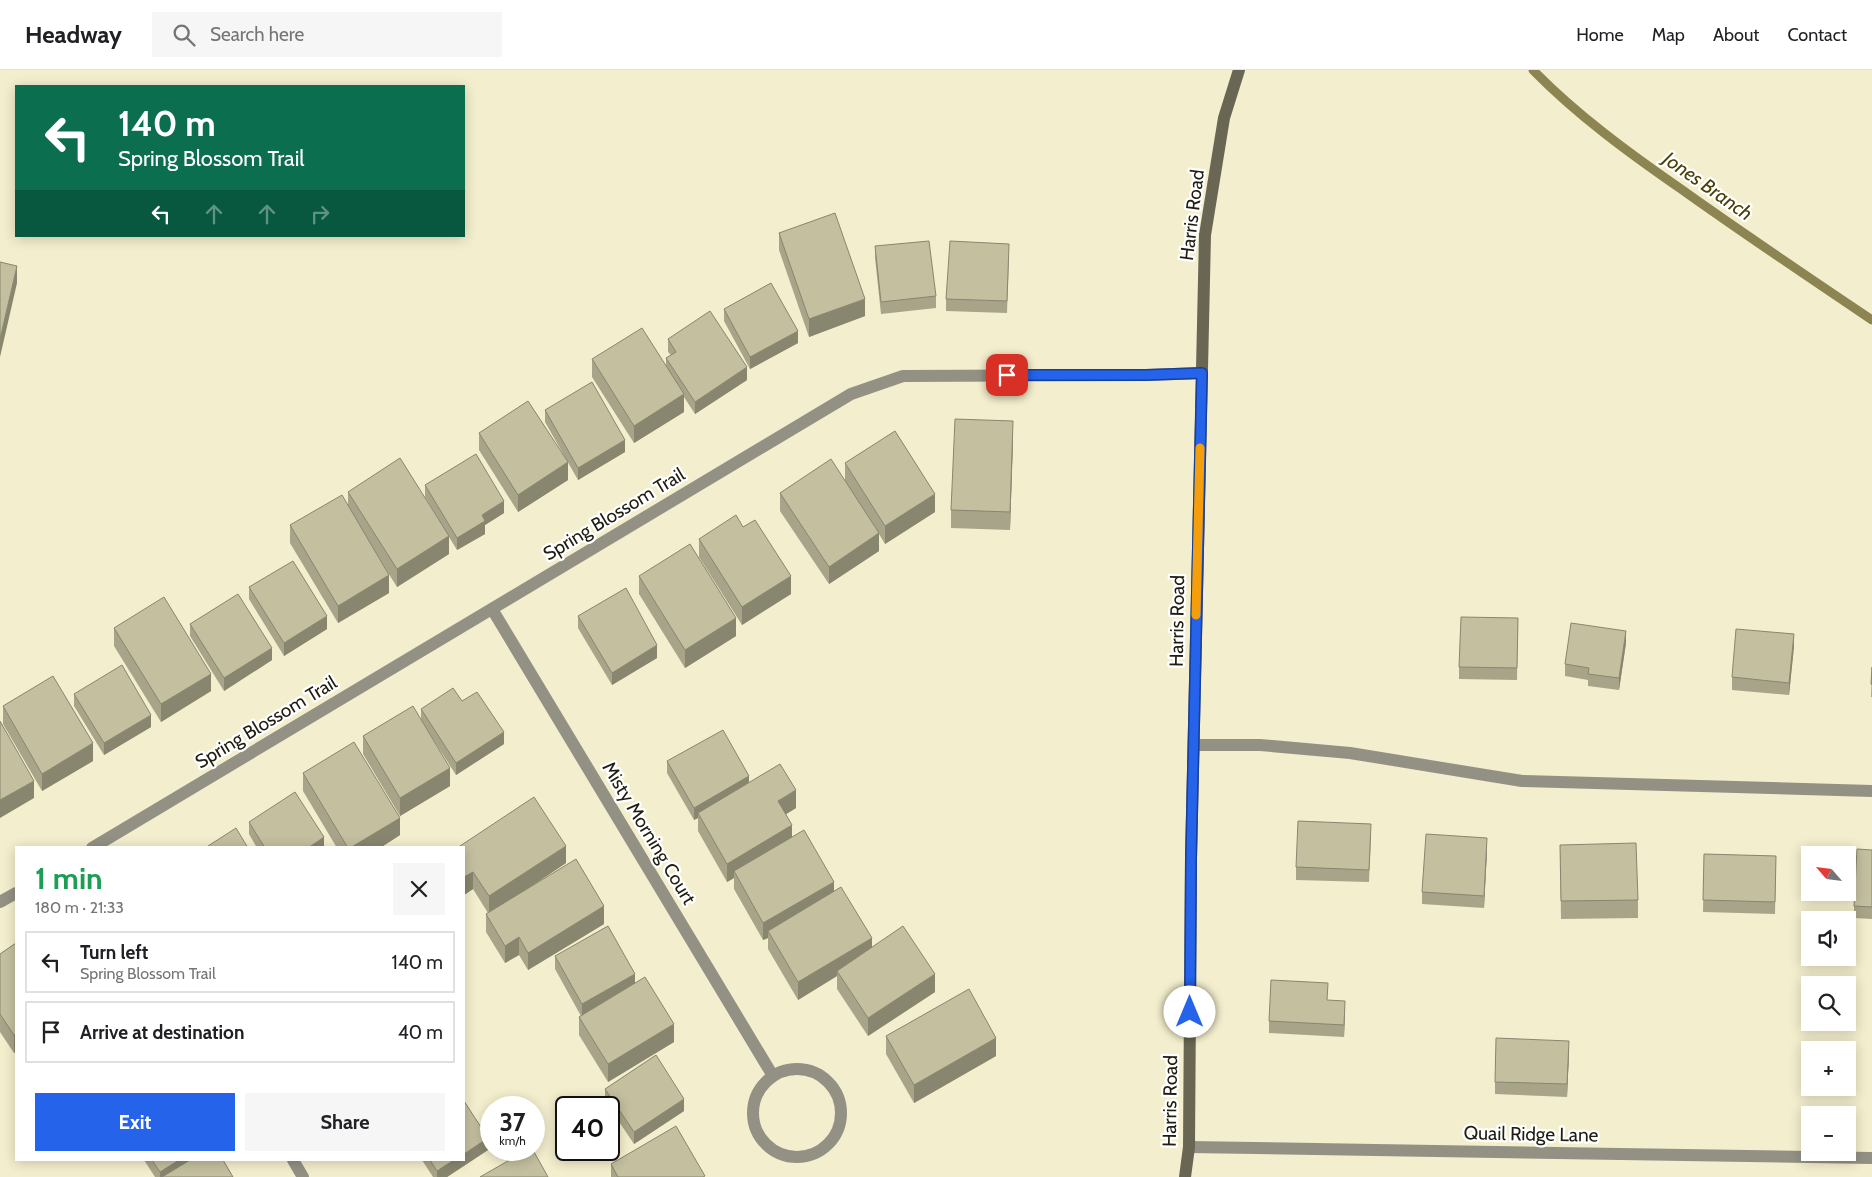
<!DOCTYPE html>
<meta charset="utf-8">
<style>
:root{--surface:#fff;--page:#f6f6f6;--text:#202124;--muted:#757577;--line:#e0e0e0;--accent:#2563eb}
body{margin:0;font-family:Cabin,sans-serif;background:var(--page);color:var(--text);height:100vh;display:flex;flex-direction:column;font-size:19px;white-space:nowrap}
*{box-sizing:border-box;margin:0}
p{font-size:16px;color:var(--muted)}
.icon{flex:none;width:28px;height:28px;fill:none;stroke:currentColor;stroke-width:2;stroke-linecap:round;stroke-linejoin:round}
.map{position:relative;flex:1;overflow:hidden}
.drawer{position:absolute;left:15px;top:776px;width:450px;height:315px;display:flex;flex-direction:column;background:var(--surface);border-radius:0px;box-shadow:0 2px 12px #0003}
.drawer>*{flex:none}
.hud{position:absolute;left:15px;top:15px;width:450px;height:152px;border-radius:0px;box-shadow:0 2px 12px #0003;background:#0b6e4f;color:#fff;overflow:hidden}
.needle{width:32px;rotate:298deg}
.tools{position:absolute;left:1801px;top:776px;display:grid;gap:10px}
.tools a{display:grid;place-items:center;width:55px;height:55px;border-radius:0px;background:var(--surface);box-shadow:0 2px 12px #0003;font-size:25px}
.speed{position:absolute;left:480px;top:1026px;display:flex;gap:10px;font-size:25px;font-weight:700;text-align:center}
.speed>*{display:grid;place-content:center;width:65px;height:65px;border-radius:50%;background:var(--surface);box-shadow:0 2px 12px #0003;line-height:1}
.speed small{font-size:12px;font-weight:400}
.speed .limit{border:2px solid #111;border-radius:8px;background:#fff;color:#111}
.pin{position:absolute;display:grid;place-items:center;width:42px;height:42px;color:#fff;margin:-21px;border-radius:10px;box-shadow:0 2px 8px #0006}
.me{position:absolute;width:55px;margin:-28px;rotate:0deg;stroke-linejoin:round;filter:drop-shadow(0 0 4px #0008)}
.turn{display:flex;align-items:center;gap:18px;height:105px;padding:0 20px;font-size:22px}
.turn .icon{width:65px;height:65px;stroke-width:2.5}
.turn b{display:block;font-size:35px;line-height:42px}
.lanes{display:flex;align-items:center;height:48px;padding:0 20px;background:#0003;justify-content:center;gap:25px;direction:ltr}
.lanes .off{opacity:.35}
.round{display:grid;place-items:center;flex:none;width:52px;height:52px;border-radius:0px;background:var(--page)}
.overview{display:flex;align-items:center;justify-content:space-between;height:85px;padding:0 20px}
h1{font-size:30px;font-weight:700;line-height:38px;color:#1e9e55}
.button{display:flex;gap:10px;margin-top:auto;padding:10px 20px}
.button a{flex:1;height:58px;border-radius:0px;background:var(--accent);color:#fff;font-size:20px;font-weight:700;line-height:58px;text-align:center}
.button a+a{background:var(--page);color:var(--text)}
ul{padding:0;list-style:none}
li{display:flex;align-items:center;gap:15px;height:62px;margin:0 10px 8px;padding:0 10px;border:2px solid var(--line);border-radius:0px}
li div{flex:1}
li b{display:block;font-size:19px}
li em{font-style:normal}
header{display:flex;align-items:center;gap:30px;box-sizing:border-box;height:70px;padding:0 25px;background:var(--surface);border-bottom:1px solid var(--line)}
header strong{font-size:24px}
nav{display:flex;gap:28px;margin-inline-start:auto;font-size:18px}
.search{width:350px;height:45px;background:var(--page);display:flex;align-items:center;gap:12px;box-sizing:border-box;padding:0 18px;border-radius:0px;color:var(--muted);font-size:19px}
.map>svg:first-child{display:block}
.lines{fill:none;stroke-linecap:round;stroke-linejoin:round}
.stream{stroke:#8d8551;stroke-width:9}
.street{stroke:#939184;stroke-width:12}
.secondary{stroke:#696653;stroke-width:12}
.wall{fill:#a8a489}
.shaded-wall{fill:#88866f}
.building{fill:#c3bf9f;stroke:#88866f}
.route-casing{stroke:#184099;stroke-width:12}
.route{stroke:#2563eb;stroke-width:9}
.slow{stroke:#f59e0b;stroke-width:9}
.labels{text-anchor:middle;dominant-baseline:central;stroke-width:4.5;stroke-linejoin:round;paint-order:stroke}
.street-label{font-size:19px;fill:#1f1d11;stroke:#fff}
.water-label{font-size:20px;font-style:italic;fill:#4a4209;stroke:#fff}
</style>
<header>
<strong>Headway</strong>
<div class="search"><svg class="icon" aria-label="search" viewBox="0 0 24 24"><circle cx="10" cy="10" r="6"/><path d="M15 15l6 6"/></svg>Search here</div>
<nav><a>Home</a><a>Map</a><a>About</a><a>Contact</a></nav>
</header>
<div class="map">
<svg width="1872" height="1107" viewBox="0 0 1872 1107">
<rect width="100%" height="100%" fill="#f3eecd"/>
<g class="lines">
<path class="stream" d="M1533,0C1577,45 1629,83 1681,119C1744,164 1808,207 1872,250"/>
<g class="street">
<polyline points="492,539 773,1006"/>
<polyline points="1194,675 1260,675 1350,683 1522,711 1872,721"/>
<polyline points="92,778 851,324 903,306 1146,305 1202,303"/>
<polyline points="0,832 16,823"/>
<circle cx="797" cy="1043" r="44"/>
<polyline points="1189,1077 1872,1088"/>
<polyline points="293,1090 303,1107"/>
</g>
<polyline class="secondary" points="1185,1107 1189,1077 1191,789 1205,165 1224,48 1239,0"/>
</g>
<g class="wall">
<polygon points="779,163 865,246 809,267 779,180"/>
<polygon points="875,176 936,226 936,238 881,244 875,188"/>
<polygon points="1009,186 1007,243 946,241 946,229"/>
<polygon points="724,239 798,273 750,299 724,251"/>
<polygon points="668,269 747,310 695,344 684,327 684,342 634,373 592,307 592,289 666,296 666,288 671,285 668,282"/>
<polygon points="545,340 625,382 578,410 545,352"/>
<polygon points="479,363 568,410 518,442 479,380"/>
<polygon points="1013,369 1010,460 951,458 951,440"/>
<polygon points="845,393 935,442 885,474 879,464 879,481 829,514 780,441 780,423 845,410"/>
<polygon points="425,415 504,443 485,455 485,464 457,480 449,467 449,484 397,517 375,482 389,523 338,553 290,473 290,455 348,436 348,422 439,450 425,427"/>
<polygon points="743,457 791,524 742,555 699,487 699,469"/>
<polygon points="639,506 736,566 685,598 639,524"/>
<polygon points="249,517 327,559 284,586 249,529"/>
<polygon points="578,546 657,588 612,615 578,558"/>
<polygon points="1518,548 1517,610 1459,609 1459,597"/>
<polygon points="190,554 272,590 224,621 190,566"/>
<polygon points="114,558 211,621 161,652 114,576"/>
<polygon points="1626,573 1619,620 1588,616 1588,610 1565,606 1565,594"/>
<polygon points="1794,576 1789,625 1732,620 1732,607"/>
<polygon points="1872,597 1872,627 1871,627"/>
<polygon points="74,624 151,657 104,685 74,636"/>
<polygon points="462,631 504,674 456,705 422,652 450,716 400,746 363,684 363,666 421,651 421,639"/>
<polygon points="3,636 93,691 42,721 3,654"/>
<polygon points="667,691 749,712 796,738 786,744 792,767 834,821 872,878 935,922 868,966 837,919 837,906 798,930 768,879 768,868 763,870 734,819 734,808 727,812 698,761 698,748 694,750 667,703"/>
<polygon points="303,703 400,765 380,778 337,778 303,721"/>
<polygon points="249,752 324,778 257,778 249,764"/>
<polygon points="1371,766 1369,812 1296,810 1296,797"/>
<polygon points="1560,775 1638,830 1638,848 1561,849"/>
<polygon points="464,778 566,793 520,824 604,854 528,900 519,885 505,893 486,862 486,844 488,843 473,819 464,825"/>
<polygon points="1487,780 1484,838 1422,834 1422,822"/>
<polygon points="1872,780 1872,849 1854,848 1854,836"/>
<polygon points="1704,784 1776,786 1775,844 1703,842"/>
<polygon points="16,873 14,983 0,962 0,884"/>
<polygon points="555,886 635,913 674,972 608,1012 579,965 579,947 581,946 555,899"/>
<polygon points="1328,930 1345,943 1344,967 1269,963 1269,951"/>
<polygon points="886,966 996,986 914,1033 886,984"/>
<polygon points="1569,983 1567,1027 1495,1024 1495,1012"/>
<polygon points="605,1019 684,1041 634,1074 605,1031"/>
<polygon points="488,1080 447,1107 433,1107 422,1090 464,1090"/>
<polygon points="144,1090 223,1090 233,1107 155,1107"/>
<polygon points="611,1094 705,1107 611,1107"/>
</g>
<g class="shaded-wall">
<polygon points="17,196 17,213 0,287 0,269"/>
<polygon points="865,229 865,246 809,267 809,249"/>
<polygon points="798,261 798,273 750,299 750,287"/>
<polygon points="747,297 747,310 695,344 695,332"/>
<polygon points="684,324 684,342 634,373 634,356"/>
<polygon points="1013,351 1013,369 1010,460 1010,442"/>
<polygon points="625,370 625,382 578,410 578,398"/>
<polygon points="568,392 568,410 518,442 518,425"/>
<polygon points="935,424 935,442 885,474 885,456"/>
<polygon points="504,431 504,443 485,455 485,464 457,480 457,468 482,445"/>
<polygon points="879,463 879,481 829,514 829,497"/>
<polygon points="449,466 449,484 397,517 397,499"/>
<polygon points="389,505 389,523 338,553 338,536"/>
<polygon points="791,506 791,524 742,555 742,537"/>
<polygon points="327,546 327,559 284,586 284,573"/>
<polygon points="736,548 736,566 685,598 685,580"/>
<polygon points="1626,561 1626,573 1619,620 1619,608"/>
<polygon points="1794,564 1794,576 1789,625 1789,613"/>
<polygon points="657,575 657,588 612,615 612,603"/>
<polygon points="272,578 272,590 224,621 224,608"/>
<polygon points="211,604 211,621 161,652 161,634"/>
<polygon points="151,645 151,657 104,685 104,673"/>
<polygon points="504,662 504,674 456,705 456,693"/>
<polygon points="93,673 93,691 42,721 42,704"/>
<polygon points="450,698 450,716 400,746 400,728"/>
<polygon points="749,706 749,719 698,743 698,748 694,750 694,738"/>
<polygon points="34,711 34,728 0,748 0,730"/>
<polygon points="796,720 796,738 778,749 778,731"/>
<polygon points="400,748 400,765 380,778 350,778"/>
<polygon points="792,755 792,773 734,801 734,808 727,812 727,794"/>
<polygon points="324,767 324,778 308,778"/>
<polygon points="1487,768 1487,780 1484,838 1484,826"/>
<polygon points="566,776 566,793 489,844 489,826"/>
<polygon points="473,802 473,819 464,825 464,807"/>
<polygon points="834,812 834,830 768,861 768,868 763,870 763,853"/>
<polygon points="604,836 604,854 528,900 528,883"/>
<polygon points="519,867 519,885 505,893 505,876"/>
<polygon points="872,868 872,886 837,901 837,906 798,930 798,912"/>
<polygon points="635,904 635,916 582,946 582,934"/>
<polygon points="935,904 935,922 868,966 868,948"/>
<polygon points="1345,931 1345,943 1344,967 1344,955"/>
<polygon points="674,954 674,972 608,1012 608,994"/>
<polygon points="16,964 16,982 14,983 14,965"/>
<polygon points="996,968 996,986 914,1033 914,1015"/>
<polygon points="1569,971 1569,983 1567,1027 1567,1014"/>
<polygon points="684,1029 684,1041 634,1074 634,1062"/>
<polygon points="488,1068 488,1080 447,1107 437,1107 437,1101 454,1090 464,1090 464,1084"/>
<polygon points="179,1090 199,1090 172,1107 160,1107 160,1102"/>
</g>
<g class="building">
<polygon points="835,143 865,229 809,249 779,163"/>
<polygon points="929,171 936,226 881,232 875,176"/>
<polygon points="950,171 1009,174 1007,231 946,229"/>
<polygon points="0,192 17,196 0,269"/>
<polygon points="771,213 798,261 750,287 724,239"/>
<polygon points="710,241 747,297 695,332 666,288 676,282 668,269"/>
<polygon points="642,258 684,324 634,356 592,289"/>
<polygon points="592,312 625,370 578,398 545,340"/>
<polygon points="528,331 568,392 518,425 479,363"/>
<polygon points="955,349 1013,351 1010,442 951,440"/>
<polygon points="895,361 935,424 885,456 845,393"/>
<polygon points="476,384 504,431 482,445 485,451 457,468 425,415"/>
<polygon points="400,388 449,466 397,499 348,422"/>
<polygon points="831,389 879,463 829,497 780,423"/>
<polygon points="342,425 389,505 338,536 290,455"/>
<polygon points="736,445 743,457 755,450 791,506 742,537 699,469"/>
<polygon points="690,474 736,548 685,580 639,506"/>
<polygon points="293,491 327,546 284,573 249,517"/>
<polygon points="626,518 657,575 612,603 578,546"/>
<polygon points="238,524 272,578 224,608 190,554"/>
<polygon points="164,527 211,604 161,634 114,558"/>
<polygon points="1461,547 1518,548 1517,598 1459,597"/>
<polygon points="1571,553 1626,561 1619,608 1588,604 1589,598 1565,594"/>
<polygon points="1736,559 1794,564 1789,613 1732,607"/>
<polygon points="122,595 151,645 104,673 74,624"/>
<polygon points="1872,597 1872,615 1871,614"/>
<polygon points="53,606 93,673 42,704 3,636"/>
<polygon points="453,618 462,631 477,622 504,662 456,693 421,639"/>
<polygon points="413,636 450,698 400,728 363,666"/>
<polygon points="0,651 34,711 0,730"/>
<polygon points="723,660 749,706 694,738 667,691"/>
<polygon points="354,672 400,748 350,778 348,778 303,703"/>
<polygon points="780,694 796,720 778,731 792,755 727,794 698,743"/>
<polygon points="295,722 324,767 308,778 265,778 249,752"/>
<polygon points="534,727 566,776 489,826 473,802 464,807 464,778 457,778"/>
<polygon points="1298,751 1371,754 1369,800 1296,797"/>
<polygon points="236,758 248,778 205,778"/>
<polygon points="804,760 834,812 763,853 734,801"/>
<polygon points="1426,764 1487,768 1484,826 1422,822"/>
<polygon points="1636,773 1638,830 1561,831 1560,775"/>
<polygon points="1857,779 1872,780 1872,837 1854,836"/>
<polygon points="1704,784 1776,786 1775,832 1703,830"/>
<polygon points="576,789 604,836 528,883 519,867 505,876 486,844"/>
<polygon points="841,817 872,868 798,912 768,861"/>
<polygon points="608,856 635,904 582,934 555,886"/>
<polygon points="903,856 935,904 868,948 837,901"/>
<polygon points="16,873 16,964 14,965 0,944 0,884"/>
<polygon points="645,907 674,954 608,994 579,947"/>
<polygon points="1271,910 1328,913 1327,930 1345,931 1344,955 1269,951"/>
<polygon points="969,919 996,968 914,1015 886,966"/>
<polygon points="1496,968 1569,971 1567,1014 1495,1012"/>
<polygon points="656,985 684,1029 634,1062 605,1019"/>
<polygon points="464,1031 488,1068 464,1084"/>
<polygon points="676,1056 705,1106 703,1107 618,1107 611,1094"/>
<polygon points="527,1080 533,1080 548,1107 480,1107"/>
<polygon points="152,1090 179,1090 160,1102"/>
<polygon points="190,1090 223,1090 233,1107 162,1107"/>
<polygon points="430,1090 454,1090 437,1101"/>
</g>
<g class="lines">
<defs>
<polyline id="route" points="1007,305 1146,305 1202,303 1191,788 1190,942"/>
</defs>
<use href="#route" class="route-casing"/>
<use href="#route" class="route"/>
<polyline class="slow" points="1196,545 1200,378"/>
</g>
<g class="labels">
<g class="street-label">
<text transform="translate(1192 145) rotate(-83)">Harris Road</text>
<text transform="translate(614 444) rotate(-31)">Spring Blossom Trail</text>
<text transform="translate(1177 551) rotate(-89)">Harris Road</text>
<text transform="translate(266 652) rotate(-31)">Spring Blossom Trail</text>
<text transform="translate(649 763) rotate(59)">Misty Morning Court</text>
<text transform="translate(1170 1031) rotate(-89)">Harris Road</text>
<text transform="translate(1531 1064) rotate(1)">Quail Ridge Lane</text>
</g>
<g class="water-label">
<text transform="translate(1708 116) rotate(35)">Jones Branch</text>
</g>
</g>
</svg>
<div class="tools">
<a><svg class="needle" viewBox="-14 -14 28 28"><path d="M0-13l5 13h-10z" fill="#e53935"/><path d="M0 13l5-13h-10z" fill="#757577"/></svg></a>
<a><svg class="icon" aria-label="sound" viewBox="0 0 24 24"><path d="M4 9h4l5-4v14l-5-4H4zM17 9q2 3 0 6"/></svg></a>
<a><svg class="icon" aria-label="search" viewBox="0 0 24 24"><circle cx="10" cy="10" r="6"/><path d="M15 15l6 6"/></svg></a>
<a>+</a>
<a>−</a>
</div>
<div class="speed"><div>37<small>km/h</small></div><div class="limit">40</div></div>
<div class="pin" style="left:1007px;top:305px;background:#d93025"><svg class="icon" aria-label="arrive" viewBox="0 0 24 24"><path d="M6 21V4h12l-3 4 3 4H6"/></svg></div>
<svg class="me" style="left:1190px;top:942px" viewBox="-20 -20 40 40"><circle r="19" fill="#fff"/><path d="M0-13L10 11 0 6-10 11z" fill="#2563eb"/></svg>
<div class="hud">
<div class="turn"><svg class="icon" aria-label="left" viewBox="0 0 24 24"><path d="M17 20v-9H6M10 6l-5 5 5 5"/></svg><div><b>140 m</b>Spring Blossom Trail</div></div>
<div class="lanes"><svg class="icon" aria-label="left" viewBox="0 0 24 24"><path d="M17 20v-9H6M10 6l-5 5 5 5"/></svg><svg class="icon off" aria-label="ahead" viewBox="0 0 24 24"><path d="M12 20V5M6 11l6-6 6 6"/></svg><svg class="icon off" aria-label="ahead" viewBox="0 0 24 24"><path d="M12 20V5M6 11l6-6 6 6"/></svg><svg class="icon off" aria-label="right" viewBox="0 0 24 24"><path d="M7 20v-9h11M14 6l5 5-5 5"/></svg></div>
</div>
<section class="drawer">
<div class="overview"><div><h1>1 min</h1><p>180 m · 21:33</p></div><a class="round"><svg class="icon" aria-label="close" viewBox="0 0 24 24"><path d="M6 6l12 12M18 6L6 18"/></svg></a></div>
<ul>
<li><svg class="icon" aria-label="left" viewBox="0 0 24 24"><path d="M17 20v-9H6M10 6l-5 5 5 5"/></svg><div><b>Turn left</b><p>Spring Blossom Trail</p></div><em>140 m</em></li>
<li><svg class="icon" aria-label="arrive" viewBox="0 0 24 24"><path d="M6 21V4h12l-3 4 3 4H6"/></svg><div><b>Arrive at destination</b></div><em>40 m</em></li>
</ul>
<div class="button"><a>Exit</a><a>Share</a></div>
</section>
</div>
